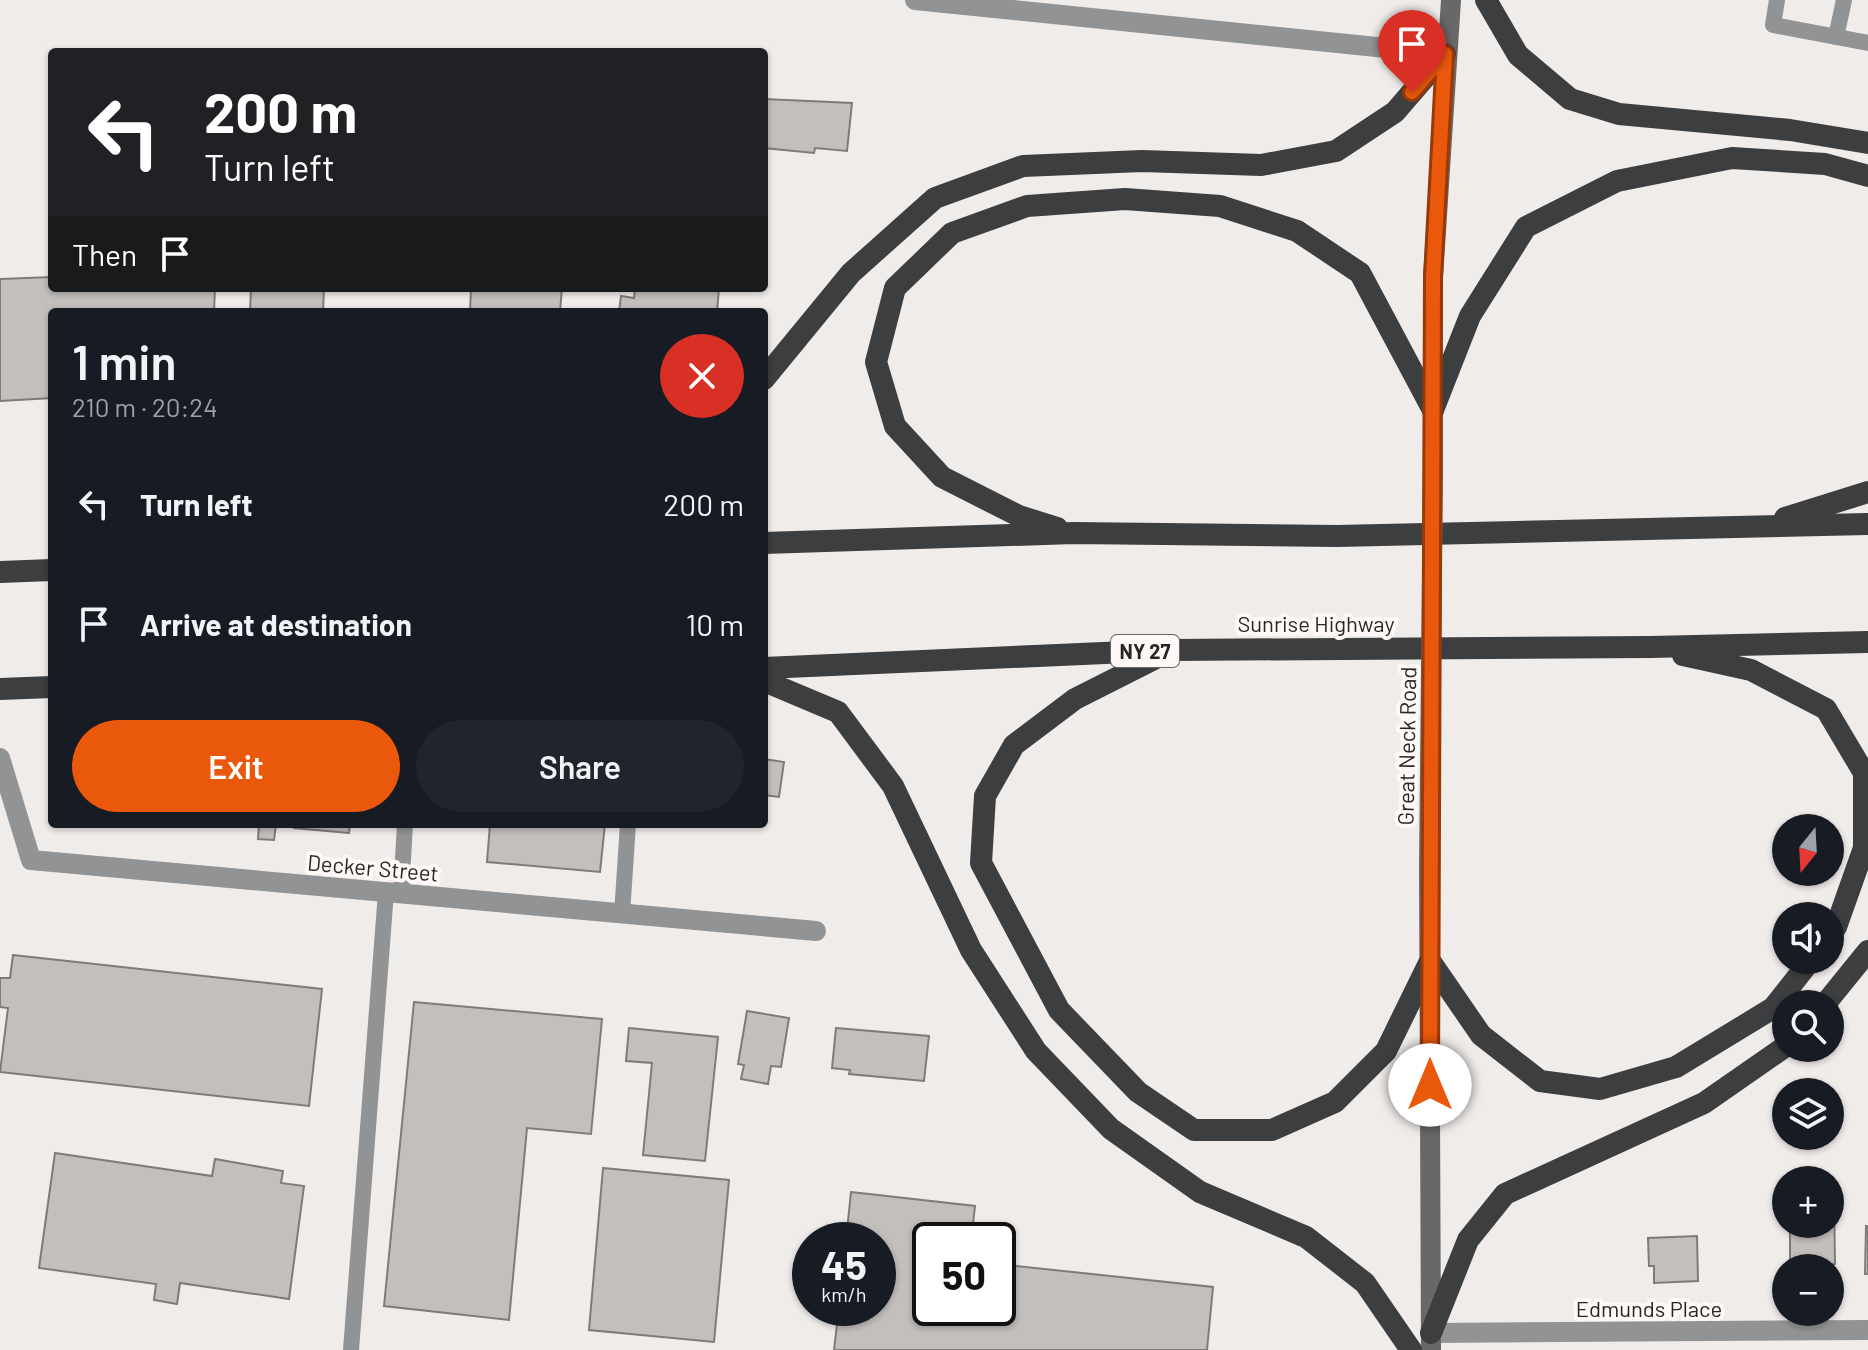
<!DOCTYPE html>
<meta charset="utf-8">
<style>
:root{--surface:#171b24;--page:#20242c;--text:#f1f3f6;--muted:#9ea1a6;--accent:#ea580c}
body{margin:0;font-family:Barlow,sans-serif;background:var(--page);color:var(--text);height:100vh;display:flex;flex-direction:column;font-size:30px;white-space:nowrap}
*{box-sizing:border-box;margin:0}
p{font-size:26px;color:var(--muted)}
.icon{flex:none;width:44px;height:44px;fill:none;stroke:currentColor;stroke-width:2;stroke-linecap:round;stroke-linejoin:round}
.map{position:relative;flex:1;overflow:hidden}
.side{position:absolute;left:48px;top:308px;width:720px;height:520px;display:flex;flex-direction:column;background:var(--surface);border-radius:8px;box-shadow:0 2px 6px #0004}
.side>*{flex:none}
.hud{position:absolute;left:48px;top:48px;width:720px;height:244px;border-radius:8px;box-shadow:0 2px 6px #0004;background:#202124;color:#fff;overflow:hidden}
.needle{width:52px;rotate:198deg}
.buttons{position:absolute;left:1772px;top:814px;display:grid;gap:16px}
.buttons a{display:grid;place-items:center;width:72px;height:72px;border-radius:50%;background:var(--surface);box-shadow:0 2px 6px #0004;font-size:40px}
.speed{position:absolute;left:792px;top:1222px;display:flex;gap:16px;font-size:40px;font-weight:700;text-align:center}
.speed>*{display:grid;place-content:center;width:104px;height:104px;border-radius:50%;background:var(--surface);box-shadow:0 2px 6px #0004;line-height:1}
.speed small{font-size:20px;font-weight:400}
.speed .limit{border:4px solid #111;border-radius:12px;background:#fff;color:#111}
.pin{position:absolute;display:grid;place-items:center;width:68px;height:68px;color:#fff;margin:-82px -34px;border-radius:50% 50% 50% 0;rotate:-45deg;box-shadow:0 0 8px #0007}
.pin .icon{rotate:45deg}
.me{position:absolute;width:88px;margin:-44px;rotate:0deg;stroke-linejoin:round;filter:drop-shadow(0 0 6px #0008)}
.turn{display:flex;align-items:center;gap:28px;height:168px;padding:0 24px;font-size:36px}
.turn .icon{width:104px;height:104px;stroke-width:2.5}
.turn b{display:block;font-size:56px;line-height:68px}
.then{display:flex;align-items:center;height:76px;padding:0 24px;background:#0003;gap:16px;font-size:30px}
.round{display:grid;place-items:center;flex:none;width:84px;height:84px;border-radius:42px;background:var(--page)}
.overview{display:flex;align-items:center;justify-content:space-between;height:136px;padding:0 24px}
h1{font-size:48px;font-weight:600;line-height:60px}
.action{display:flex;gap:16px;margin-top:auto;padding:16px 24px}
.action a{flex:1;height:92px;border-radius:48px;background:var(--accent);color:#fff;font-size:32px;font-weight:600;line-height:92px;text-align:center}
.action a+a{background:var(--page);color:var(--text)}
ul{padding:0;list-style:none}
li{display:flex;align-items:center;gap:24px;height:120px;padding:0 24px}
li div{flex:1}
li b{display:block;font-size:30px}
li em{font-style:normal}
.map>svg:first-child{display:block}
.building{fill:#c3bfbd;stroke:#7f7b79;stroke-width:2}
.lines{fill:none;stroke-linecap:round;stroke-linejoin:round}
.service{stroke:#929394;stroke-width:16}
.minor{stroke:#929394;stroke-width:20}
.secondary{stroke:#67686a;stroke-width:20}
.trunk{stroke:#3d3e40;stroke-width:22}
.secondary-bridge{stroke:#67686a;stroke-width:20}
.route-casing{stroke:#983908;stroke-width:20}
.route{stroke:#ea580c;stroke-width:14}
.labels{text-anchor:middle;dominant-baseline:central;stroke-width:8;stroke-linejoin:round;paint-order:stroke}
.shield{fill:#fef9f7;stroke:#696665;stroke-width:2}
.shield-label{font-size:20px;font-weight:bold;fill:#292726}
.street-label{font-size:22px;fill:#292726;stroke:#fef9f7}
</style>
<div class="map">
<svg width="1868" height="1350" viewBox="0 0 1868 1350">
<rect width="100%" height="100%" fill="#f0ecea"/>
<g class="building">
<polygon points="764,99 852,103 847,151 815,148 814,153 764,148"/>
<polygon points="52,277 52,288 215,288 214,312 52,312 52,398 0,401 0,279"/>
<polygon points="251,288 324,288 323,312 250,312"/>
<polygon points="471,288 562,288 560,312 470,312"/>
<polygon points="635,288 719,288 717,312 619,312 621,296 634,298"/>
<polygon points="764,759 784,762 779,797 764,795"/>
<polygon points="259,824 276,824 274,840 258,839"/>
<polygon points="295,824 350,824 349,833 294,828"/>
<polygon points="490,824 605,824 600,872 487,862"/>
<polygon points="13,955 322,989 309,1106 0,1072 8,1008 0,1007 0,978 10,978"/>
<polygon points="414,1002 602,1019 591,1134 527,1128 509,1320 384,1306"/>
<polygon points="747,1011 789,1018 781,1067 771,1066 768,1084 741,1079 744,1065 738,1064"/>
<polygon points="629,1028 718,1037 705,1161 643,1155 652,1063 626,1061"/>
<polygon points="836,1028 929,1036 924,1081 849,1074 850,1070 832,1068"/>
<polygon points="55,1153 212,1176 215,1159 283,1171 281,1183 304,1186 289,1299 180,1283 177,1304 154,1300 156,1284 39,1268"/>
<polygon points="603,1168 729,1180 714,1342 589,1330"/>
<polygon points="851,1192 975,1206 973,1224 995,1226 994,1240 930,1240 930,1308 998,1308 998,1264 1213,1287 1207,1350 834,1350 839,1308 878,1308 878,1240 846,1240"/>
<polygon points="1830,1194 1834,1194 1835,1264 1790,1265 1790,1224 1830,1224"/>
<polygon points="1866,1226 1868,1226 1868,1274 1865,1274"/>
<polygon points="1697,1236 1698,1281 1654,1283 1654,1266 1649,1266 1648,1238"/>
</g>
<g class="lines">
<g class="service">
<polyline points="1777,0 1773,25 1868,43"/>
<polyline points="1836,37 1844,0"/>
<polyline points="401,894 405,824"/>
<polyline points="622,914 628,824"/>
<polyline points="351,1350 386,892"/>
</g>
<g class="minor">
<polyline points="915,0 1445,54"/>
<polyline points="0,758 31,860 816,931"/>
<polyline points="1431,1333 1868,1330"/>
</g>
<g class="secondary">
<polyline points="1433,478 1433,277 1451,0"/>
<polyline points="1429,866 1431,1350"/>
</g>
<g class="trunk">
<polyline points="1486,0 1518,55 1570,99 1619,114 1790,130 1868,143"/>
<polyline points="764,379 851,273 935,198 1023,166 1142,161 1261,165 1336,151 1395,112 1445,54"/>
<polyline points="1433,410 1470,316 1526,227 1617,181 1732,158 1825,164 1868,176"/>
<polyline points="1785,518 1868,492"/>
<polyline points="1057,528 1019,516 942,477 895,426 876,362 895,288 952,233 1027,206 1125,199 1220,206 1297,231 1360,273 1433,410"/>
<polyline points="764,543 1074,533 1337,536 1868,524"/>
<polyline points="0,572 52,570"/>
<polyline points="1172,650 1075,699 1014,745 985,796 981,863 1059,1010 1138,1092 1194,1130 1272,1130 1335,1102 1386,1051 1430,961 1481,1035 1540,1081 1600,1089 1676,1067 1773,1008 1811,960"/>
<polyline points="1683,655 1751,670 1826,709 1864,773 1864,848 1836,927 1830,935"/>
<polyline points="764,668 1172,650 1651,647 1868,642"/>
<polyline points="764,681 838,712 893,786 971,950 1036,1051 1111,1129 1200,1192 1306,1237 1365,1283 1411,1350"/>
<polyline points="0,689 52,687"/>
<polyline points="1825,1004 1868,951"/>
<polyline points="1431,1333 1468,1240 1505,1194 1704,1103 1786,1046"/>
</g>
<polyline class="secondary-bridge" points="1429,866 1433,478"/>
</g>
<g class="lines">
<defs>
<polyline id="route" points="1412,92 1445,54 1433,277 1430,1085"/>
</defs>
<use href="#route" class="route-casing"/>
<use href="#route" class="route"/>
</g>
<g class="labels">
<rect class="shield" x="1111" y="635" width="68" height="32" rx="6"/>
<g class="shield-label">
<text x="1145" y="651">NY 27</text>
</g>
<g class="street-label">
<text x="1316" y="623">Sunrise Highway</text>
<text transform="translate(1406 746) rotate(-89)">Great Neck Road</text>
<text transform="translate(373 867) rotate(5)">Decker Street</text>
<text x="1649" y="1308">Edmunds Place</text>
</g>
</g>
</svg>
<div class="buttons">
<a><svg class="needle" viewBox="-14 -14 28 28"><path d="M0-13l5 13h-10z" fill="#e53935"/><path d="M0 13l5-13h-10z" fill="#9ea1a6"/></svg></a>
<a><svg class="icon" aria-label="sound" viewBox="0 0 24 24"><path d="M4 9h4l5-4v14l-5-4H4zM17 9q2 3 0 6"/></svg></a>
<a><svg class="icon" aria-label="search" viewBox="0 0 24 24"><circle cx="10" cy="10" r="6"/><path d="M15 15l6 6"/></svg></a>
<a><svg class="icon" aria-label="layers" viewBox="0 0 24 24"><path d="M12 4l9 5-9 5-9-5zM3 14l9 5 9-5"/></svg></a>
<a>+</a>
<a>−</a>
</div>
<div class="speed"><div>45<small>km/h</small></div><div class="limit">50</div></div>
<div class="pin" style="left:1412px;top:92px;background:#d93025"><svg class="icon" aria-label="arrive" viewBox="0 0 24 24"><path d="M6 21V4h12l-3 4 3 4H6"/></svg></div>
<svg class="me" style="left:1430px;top:1085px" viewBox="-20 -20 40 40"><circle r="19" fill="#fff"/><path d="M0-13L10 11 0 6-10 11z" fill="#ea580c"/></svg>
<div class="hud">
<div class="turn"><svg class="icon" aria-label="left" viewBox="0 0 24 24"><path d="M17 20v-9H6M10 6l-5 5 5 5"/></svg><div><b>200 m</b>Turn left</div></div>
<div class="then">Then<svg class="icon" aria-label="arrive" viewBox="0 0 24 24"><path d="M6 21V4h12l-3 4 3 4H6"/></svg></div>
</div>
<section class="side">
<div class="overview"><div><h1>1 min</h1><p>210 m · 20:24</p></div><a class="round" style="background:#d93025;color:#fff"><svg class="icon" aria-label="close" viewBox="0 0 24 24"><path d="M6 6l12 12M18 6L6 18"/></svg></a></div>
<ul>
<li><svg class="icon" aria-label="left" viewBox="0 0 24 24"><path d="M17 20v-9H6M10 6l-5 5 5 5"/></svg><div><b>Turn left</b></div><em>200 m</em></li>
<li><svg class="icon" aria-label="arrive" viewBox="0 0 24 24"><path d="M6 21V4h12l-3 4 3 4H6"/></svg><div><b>Arrive at destination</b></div><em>10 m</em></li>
</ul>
<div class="action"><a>Exit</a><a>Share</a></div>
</section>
</div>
